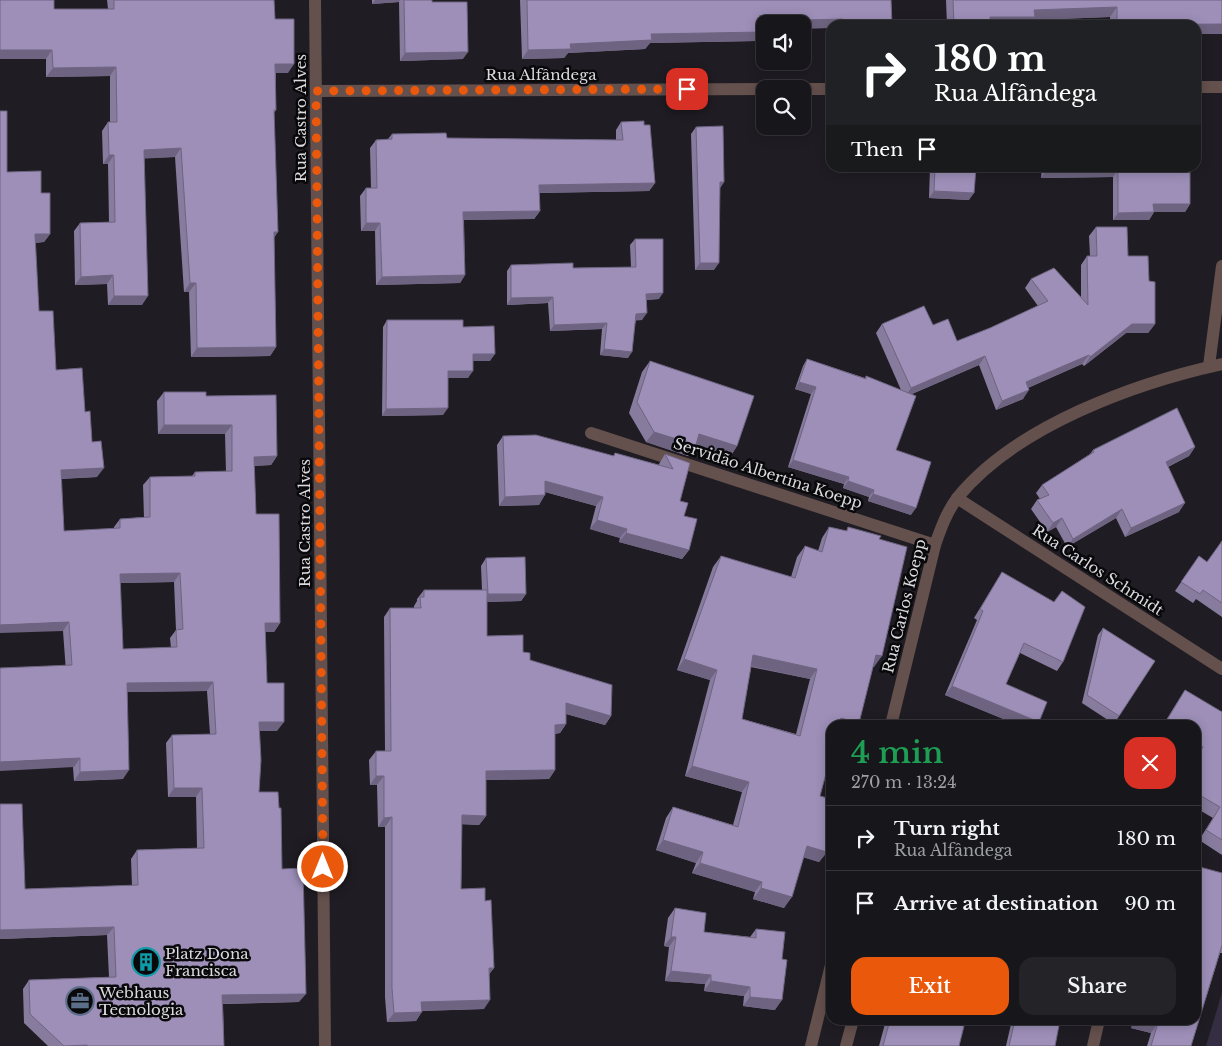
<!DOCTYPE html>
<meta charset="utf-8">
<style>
:root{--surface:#17161a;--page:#242327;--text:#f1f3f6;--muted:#9e9fa2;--line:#363539;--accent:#ea580c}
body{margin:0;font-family:"Libre Baskerville",serif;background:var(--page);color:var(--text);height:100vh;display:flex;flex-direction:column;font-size:19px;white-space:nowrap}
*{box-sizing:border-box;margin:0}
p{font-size:16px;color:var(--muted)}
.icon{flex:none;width:28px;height:28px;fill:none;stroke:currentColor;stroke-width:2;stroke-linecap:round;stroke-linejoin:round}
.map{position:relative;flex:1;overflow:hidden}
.panel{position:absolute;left:826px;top:720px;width:375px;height:305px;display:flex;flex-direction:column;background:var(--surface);border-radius:15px;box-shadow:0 2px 12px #0003,0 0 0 1px var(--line)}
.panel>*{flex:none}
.hud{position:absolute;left:826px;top:20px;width:375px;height:152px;border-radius:15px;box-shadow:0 2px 12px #0003,0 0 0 1px var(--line);background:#202124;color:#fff;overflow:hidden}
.fabs{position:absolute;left:756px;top:15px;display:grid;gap:10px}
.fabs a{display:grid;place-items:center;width:55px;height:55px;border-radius:10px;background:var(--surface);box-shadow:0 2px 12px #0003,0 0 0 1px var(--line);font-size:25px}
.pin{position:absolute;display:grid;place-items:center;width:42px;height:42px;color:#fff;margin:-21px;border-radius:10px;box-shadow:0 2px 8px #0006}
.me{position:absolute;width:55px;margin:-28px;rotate:0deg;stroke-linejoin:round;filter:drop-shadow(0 0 4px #0008)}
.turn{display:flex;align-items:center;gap:18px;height:105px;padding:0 25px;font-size:22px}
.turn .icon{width:65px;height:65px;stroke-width:2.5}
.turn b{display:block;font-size:35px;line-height:42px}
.then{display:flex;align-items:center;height:48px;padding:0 25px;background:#0003;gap:10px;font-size:19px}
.round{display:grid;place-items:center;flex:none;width:52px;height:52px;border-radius:15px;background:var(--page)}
.head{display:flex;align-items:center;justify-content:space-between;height:85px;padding:0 25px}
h1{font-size:30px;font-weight:600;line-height:38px;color:#1e9e55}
.action{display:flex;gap:10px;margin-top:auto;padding:10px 25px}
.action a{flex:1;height:58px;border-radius:15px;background:var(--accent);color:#fff;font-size:20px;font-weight:600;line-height:58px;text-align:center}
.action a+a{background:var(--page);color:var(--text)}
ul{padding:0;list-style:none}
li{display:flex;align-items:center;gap:15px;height:65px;padding:0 25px;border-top:1px solid var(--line)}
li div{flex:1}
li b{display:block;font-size:19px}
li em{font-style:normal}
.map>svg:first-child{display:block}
.green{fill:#352e42}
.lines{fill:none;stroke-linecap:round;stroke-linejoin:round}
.street{stroke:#64504c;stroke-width:12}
.wall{fill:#877b9e;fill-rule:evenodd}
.shaded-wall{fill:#6e6481}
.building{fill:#9d8fb8;stroke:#6e6481;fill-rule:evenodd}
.route{stroke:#ea580c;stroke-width:9;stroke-dasharray:0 16.2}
.labels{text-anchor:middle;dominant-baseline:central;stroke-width:5;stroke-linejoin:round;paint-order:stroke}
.street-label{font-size:15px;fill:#dbdade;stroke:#09080b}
.poi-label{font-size:15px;fill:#dbdade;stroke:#09080b;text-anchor:start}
</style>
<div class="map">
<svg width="1222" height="1046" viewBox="0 0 1222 1046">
<rect width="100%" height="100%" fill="#1f1d23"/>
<polygon class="green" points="1222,993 1222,1046 1206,1046"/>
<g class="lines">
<g class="street">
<polyline points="315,0 325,1046"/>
<polyline points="1196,87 1222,87"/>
<polyline points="802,89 831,89"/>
<polyline points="316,91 765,89"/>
<polyline points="1209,366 1222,266"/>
<polyline points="591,433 935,545"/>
<polyline points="957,498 1222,669"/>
<path d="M891,725L935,545C941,528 947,511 958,497C1016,426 1135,383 1222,364"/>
<polyline points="811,1046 831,965"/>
<polyline points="846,1046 853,1020"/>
<polyline points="1093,1046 1099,1020"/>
</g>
</g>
<g class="wall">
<polygon points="0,0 54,9 108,9 107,0 274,0 275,19 288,73 276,73 276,110 274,113 274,238 276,347 270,356 191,357 189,292 184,292 175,157 144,158 142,305 108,305 107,284 75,285 74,231 80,223 109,222 108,164 103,164 102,131 108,122 110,122 110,76 46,77 46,59 0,59"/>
<polygon points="372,0 432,0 432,2 463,59 400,61 399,2 372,4"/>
<polygon points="520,0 891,0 892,25 831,25 763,30 756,41 650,43 645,49 568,53 564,58 522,59"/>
<polygon points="946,0 1222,0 1196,25 1110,25 1110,17 1033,20 1029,25 947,25"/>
<polygon points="621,122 644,125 655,183 649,191 539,193 540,211 534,219 464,220 465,275 460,283 376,285 375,231 361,231 360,196 366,188 371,188 370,148 376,140 388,139 392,134 447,138 616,140 616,130"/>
<polygon points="696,127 724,182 720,188 714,270 695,270 691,134"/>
<polygon points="930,168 976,168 969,200 929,198"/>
<polygon points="1042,168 1190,168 1190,204 1185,212 1154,212 1149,220 1113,220 1113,177 1041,178"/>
<path d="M7,172L41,193L50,234L44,242L35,243L39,311L56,370L85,412L92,442L97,477L61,479L64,531L114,529V527L120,519L144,517L143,485L150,477L192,476L195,472H226L225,434H158L157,401L164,392L206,396L277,456L271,465L254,466L256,514L280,623L274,632H265L267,683L277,731H259V792L282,869L299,1002L223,1004L224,1046H48L24,1023L23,989L29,980L109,977L107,935L0,939V804L25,889L132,886L131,859L137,850L197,848L196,797H168L166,743L172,735L210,734L207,691L127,692L123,779L74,781L63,631ZM174,582L176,630L170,638L171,648L123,649L120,583Z"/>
<polygon points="1096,227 1128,256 1149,281 1155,324 1148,333 1126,333 1084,366 1082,364 1028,388 1023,399 996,410 979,365 912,394 896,450 911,515 868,501 869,497 843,488 844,484 788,467 811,394 795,389 803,366 807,359 865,378 866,376 901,390 876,333 882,324 933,325 957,341 990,328 1038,306 1025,288 1031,279 1081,298 1081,265 1087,256 1090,256 1089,236"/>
<polygon points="635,239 659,299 646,300 642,320 636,320 628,358 600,355 602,329 550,331 548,303 507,305 507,271 511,265 573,268 631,267 630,245"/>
<polygon points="387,320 463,327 490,361 473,361 468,378 448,378 443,415 382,416 383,327"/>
<polygon points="650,361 737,446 730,457 695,446 688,456 646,442 629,413 642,372"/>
<polygon points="503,436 613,456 615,453 659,465 659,464 665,454 690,463 680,501 684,516 689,550 682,559 619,542 620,538 590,529 596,506 545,492 539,505 499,506 497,445"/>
<polygon points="1195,447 1189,456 1168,467 1179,512 1125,537 1116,518 1067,547 1056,527 1047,532 1031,509 1037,500 1040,499 1036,493 1042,485 1090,454 1093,450"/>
<path d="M829,527L846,531L848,527L879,539L874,667L873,666L859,723L858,725H831L820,796L827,852L819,862L803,857L784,908L753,899L755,892L692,873L696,863L656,850L666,818L673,807L733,825L742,792L685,776L710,680L677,670L713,567L721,556L791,577L797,557L805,546L818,551L822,538ZM751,667L810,679L796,734L742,719Z"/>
<polygon points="1222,541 1222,617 1196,599 1193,603 1175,591 1199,556 1207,562"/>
<polygon points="486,558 526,594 521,601 487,602 487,636 523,652 530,660 611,716 605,725 566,714 566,724 560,733 555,734 555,770 549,779 486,780 486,816 479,825 462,824 461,889 485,901 494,968 489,974 484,1009 422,1011 416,1021 387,1022 385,997 385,827 378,827 377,785 370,785 369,760 376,751 385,751 384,617 390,608 414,608 414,606 417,601 417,599 424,590 482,590 481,566"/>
<polygon points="1002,572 1063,662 1057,671 1020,653 1006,684 1039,722 1037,725 1018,725 945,695 977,620 974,618"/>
<polygon points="1103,628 1155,661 1114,724 1082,703 1098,635"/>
<polygon points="1185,690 1222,712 1222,855 1199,840 1213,818 1196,808 1196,725 1163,725"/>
<polygon points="1222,873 1222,953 1220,953 1191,1046 1147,1046 1151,1033 1131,1028 1134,1020 1196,1020"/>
<polygon points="675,908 704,932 750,937 756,929 775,1010 743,1006 744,996 704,991 705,984 665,981 669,947 664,946 668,918"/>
<polygon points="886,1020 956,1020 955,1024 959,1046 879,1046"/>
<polygon points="999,1020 1060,1020 1055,1046 1006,1046 1011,1024 999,1021"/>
</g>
<g class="shaded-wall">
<polygon points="375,0 400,0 399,2 372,4"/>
<polygon points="1117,7 1110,17 1033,20 1029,25 985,25 990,17 1034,10"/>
<polygon points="843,19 839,25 831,25 831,28 802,29 802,24 765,24 765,30 756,30 763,21"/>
<polygon points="1154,24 1222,24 1222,34 1196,34 1196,25 1153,25"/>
<polygon points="763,32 756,41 650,43 645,49 568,53 564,58 522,59 528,50 651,34"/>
<polygon points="0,50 52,50 46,59 0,59"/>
<polygon points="468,52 463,59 400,61 405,53"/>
<polygon points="275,64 294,64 288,73 269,73"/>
<polygon points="116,67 110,76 46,77 53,68"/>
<polygon points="181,148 175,157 137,159 144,150"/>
<polygon points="109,155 114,155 108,164 103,164"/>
<polygon points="1046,170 1118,170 1113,177 1041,178"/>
<polygon points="720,182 724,182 719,189"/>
<polygon points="655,183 649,191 533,193 539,185"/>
<polygon points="934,191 974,193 969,200 929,198"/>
<polygon points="1153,204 1190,204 1185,212 1148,212"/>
<polygon points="540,211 534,219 458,220 463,212"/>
<polygon points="1154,212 1149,220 1113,220 1118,213"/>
<polygon points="366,223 380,223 375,231 361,231"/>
<polygon points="274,232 278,232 272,241"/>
<polygon points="35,234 50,234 44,242 29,243"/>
<polygon points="700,263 719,263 714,270 695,270"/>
<polygon points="113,275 107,284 75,285 81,277"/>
<polygon points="465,275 460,283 376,285 382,277"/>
<polygon points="190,283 196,283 189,292 184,292"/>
<polygon points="663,293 659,299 641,300 646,294"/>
<polygon points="114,296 148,296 142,305 108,305"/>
<polygon points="553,297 548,303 507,305 511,298"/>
<polygon points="647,313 642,320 632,321 636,314"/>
<polygon points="607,323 602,329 550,331 554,325"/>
<polygon points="1132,324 1155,324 1148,333 1126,333 1084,366 1090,357"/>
<polygon points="276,347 270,356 191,357 197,348"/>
<polygon points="604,349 632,352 628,358 600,355"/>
<polygon points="473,354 495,354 490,361 468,361"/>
<polygon points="1089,355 1082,364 1020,391 1026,382"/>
<polygon points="985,356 979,365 905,397 911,388"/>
<polygon points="448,371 473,371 468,378 444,378"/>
<polygon points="799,382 816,387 811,394 795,389"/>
<polygon points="1029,390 1023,399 996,410 1002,401"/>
<polygon points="448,408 443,415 382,416 386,409"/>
<polygon points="164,425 232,425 225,434 158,434"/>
<polygon points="654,432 699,434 737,446 730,457 695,446 688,456 646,442"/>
<polygon points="1195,447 1189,456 1159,471 1166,462"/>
<polygon points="277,456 271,465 247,466 254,457"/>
<polygon points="793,460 849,477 844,484 788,467"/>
<polygon points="104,468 97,477 54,479 61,470"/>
<polygon points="545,481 603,497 596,506 538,490"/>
<polygon points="848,481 874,490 869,497 843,488"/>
<polygon points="873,494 916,508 911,515 868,501"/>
<polygon points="545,495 539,505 499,506 505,497"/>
<polygon points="1185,503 1179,512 1125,537 1131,528"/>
<polygon points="1122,509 1116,518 1067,547 1073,539"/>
<polygon points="1062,518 1056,527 1047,532 1053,523"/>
<polygon points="597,520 627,529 620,538 590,529"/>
<polygon points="626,533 689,550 682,559 619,542"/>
<polygon points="180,573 174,582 114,583 120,574"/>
<polygon points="488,594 526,594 521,601 482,602"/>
<polygon points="69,622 63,631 0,633 0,625"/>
<polygon points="265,623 280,623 274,632 259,632"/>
<polygon points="753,655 817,669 810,679 746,665"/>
<polygon points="876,655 882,656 874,667 869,665"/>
<polygon points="684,659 717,670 710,680 677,670"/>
<polygon points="213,682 207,691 120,692 127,683"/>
<polygon points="952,686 1039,722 1037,725 1018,725 945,695"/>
<polygon points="566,703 611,716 605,725 560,712"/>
<polygon points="841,718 859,723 858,725 836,725"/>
<polygon points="259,722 284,722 277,731 252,731"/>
<polygon points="566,724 560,733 549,734 555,725"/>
<polygon points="80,758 74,767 0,771 0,762"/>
<polygon points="692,766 749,782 742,792 685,776"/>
<polygon points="129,770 123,779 74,781 80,772"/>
<polygon points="555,770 549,779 480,780 486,771"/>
<polygon points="376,776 384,776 377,785 370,785"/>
<polygon points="174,788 202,788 196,797 168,797"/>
<polygon points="462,815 486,816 479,825 456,824"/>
<polygon points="392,817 385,827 378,827 384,818"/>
<polygon points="663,840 703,852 696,863 656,850"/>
<polygon points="807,846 827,852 819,862 799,856"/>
<polygon points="700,863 762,882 755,892 692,873"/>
<polygon points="761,888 792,897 784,908 753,899"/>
<polygon points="114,927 107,935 0,939 0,930"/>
<polygon points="671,937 676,937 669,947 664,946"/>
<polygon points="489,968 494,968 487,977"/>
<polygon points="671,971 711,975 705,984 665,981"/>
<polygon points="711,981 750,987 744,996 704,991"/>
<polygon points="306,994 299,1002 216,1004 222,995"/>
<polygon points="750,997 782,1000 775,1010 743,1006"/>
<polygon points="490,1000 484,1009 415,1011 421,1002"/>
<polygon points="422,1012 416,1021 387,1022 394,1013"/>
<polygon points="1000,1020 1014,1020 1011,1024 999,1021"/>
<polygon points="1136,1020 1149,1020 1158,1023 1151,1033 1131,1028"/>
<polygon points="87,1045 86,1046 64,1046"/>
</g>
<g class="building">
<polygon points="0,0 54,0 54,9 114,9 114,0 274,0 275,19 294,19 294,64 275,64 276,110 274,110 278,232 274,232 276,347 197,348 196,283 190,283 181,148 144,150 148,296 114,296 113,275 81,277 80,223 115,222 114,155 109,155 108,122 117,122 116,67 53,68 52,50 0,50"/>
<polygon points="404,0 432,0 432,2 467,2 468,52 405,53"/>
<polygon points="527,0 891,0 892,25 843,25 843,19 763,21 763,32 651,34 652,40 570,44 571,49 528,50"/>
<polygon points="953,0 1222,0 1222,24 1117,25 1117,7 1034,10 1035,17 990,17 990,25 954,25"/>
<path d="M0,111H7V172L41,171V193H50V234H35L39,311H53L56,370L82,368L85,412L90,411L92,442L101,441L104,468L61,470L64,531L120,528V519L150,517V477L195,476V472L232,471V425H164V392H206V396L276,395L277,456L254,457L256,514H279L280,623H265L267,683H284V722H259L261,760L259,792H278L279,808H281L282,869L303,868L306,994L222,995L224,1046H88L87,1045L64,1046L30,1014L29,980L116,977L114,927L0,930V804H22L25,889L138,885L137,850L204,848L202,788H174L172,735L216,734L213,682L127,683L129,770L80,772V758L0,762V668L72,665L69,622L0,625ZM180,573L183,629L176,630L177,647L123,649L120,574Z"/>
<polygon points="644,121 644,125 650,125 655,183 539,185 540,211 463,212 465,275 382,277 380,223 366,223 366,188 377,188 376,140 392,139 392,134 446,133 447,138 623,140 621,122"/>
<polygon points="723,126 724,182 720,182 719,263 700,263 696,127"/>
<polygon points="935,168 976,168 974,193 934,191"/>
<polygon points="1046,168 1190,168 1190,204 1153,204 1154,212 1118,213 1118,170 1046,170"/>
<polygon points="1096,227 1127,227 1128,256 1148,256 1149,281 1155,282 1155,324 1132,324 1090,357 1089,355 1026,382 1029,390 1002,401 985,356 911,388 882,324 924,306 933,325 948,319 957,341 990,328 1048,301 1031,279 1054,268 1088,305 1087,256 1097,256"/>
<polygon points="635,239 663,239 663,293 646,294 647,313 636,314 632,352 604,349 607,323 554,325 553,297 511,298 511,265 573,263 573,268 636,267"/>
<polygon points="387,320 463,320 463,327 494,326 495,354 473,354 473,371 448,371 448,408 386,409"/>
<polygon points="807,359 866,379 866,376 916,396 896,450 931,462 916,508 873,494 874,490 848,481 849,477 793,460 816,387 799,382"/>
<polygon points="650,361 754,396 737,446 699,434 696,445 654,432 637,402"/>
<polygon points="1177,408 1195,447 1166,462 1185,503 1131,528 1122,509 1073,539 1062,518 1053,523 1037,500 1049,495 1042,485 1094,452 1093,450"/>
<polygon points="536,435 614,456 615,453 673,469 665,454 690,463 680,501 688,503 684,516 697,519 689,550 626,533 627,529 597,520 603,497 545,481 545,495 505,497 503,436"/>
<path d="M829,527L847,531L848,527L881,536L879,539L907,547L882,656L876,655L859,723L841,718L839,725H831V755L820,796L831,799V836L827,852L807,846L792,897L761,888L762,882L700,863L703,852L663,840L673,807L738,827L749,782L692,766L717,670L684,659L721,556L795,578L805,546L822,552ZM753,655L817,669L800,736L742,719Z"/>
<polygon points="1222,541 1222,603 1203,590 1200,594 1181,582 1199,556 1207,562"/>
<polygon points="525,557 526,594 488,594 486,558"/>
<polygon points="1002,572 1054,602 1062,591 1085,607 1063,662 1024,643 1006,684 1047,702 1039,722 952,686 983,611 980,609"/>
<polygon points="424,590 487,590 487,636 523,635 523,652 530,653 530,660 612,685 611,716 566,703 566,724 555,725 555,770 486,771 486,816 462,815 461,889 485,888 485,901 491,900 494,968 489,968 490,1000 421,1002 422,1012 394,1013 392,988 392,817 384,818 384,776 376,776 376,751 391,751 390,608 421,608 420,597 424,597"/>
<polygon points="1103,628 1155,661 1119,716 1087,695"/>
<polygon points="1185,690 1222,712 1222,840 1206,830 1220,807 1196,793 1196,758 1203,747 1196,742 1196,725 1169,725 1165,723"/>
<polygon points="1196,866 1222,873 1222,945 1191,1046 1151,1046 1158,1023 1149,1020 1196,1020"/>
<polygon points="675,908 706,913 704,932 756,938 756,929 785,932 782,959 787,960 782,1000 750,997 750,987 711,981 711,975 671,971 676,937 671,937"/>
<polygon points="890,1020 956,1020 955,1024 964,1026 959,1046 883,1046"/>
<polygon points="1015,1020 1060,1020 1055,1046 1009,1046"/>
</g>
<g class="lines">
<polyline class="route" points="323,867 316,91 687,89"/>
</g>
<defs>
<symbol id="building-ring" viewBox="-11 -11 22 22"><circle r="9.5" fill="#09080b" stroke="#0f9aa8" stroke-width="1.5"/><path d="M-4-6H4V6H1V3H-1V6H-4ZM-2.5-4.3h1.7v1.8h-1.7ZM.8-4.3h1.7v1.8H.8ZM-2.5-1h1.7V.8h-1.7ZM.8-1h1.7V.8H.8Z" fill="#0f9aa8"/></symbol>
<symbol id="office-ring" viewBox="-11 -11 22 22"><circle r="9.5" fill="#09080b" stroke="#5c6f8a" stroke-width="1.5"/><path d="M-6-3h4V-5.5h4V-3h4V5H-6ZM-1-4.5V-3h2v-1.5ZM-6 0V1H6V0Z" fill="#5c6f8a"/></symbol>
</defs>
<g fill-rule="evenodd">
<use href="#building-ring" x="130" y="946" width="32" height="32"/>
<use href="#office-ring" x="64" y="985" width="32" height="32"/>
</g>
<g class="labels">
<g class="street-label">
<text x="541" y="74">Rua Alfândega</text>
<text transform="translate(300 118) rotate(-90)">Rua Castro Alves</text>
<text transform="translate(768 473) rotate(18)">Servidão Albertina Koepp</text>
<text transform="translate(304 523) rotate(-90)">Rua Castro Alves</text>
<text transform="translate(1098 570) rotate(33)">Rua Carlos Schmidt</text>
<text transform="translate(904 606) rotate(-76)">Rua Carlos Koepp</text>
</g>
<g class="poi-label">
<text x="165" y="953">Platz Dona<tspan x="165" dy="17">Francisca</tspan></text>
<text x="99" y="992">Webhaus<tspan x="99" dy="17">Tecnologia</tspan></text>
</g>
</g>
</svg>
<div class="fabs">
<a><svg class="icon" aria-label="sound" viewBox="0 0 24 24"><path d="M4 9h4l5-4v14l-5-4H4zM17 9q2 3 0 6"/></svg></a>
<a><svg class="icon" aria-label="search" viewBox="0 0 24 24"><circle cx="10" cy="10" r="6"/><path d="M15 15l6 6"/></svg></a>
</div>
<div class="pin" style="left:687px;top:89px;background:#d93025"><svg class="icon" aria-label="arrive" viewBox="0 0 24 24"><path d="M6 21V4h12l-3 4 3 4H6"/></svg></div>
<svg class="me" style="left:323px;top:867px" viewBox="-20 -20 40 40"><circle r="17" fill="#ea580c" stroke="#fff" stroke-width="3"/><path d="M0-11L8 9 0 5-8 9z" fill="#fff"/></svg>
<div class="hud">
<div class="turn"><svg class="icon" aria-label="right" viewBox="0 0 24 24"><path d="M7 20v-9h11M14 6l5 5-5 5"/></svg><div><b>180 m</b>Rua Alfândega</div></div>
<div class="then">Then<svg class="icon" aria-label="arrive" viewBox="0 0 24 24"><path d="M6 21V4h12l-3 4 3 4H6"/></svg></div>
</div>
<section class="panel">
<div class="head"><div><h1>4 min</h1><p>270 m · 13:24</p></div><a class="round" style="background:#d93025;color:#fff"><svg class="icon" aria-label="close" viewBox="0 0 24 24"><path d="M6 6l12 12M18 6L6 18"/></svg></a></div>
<ul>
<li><svg class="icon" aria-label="right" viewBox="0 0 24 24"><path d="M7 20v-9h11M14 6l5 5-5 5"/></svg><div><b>Turn right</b><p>Rua Alfândega</p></div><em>180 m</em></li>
<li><svg class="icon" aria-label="arrive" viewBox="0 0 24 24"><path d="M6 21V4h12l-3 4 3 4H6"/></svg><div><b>Arrive at destination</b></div><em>90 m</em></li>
</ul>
<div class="action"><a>Exit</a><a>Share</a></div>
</section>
</div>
